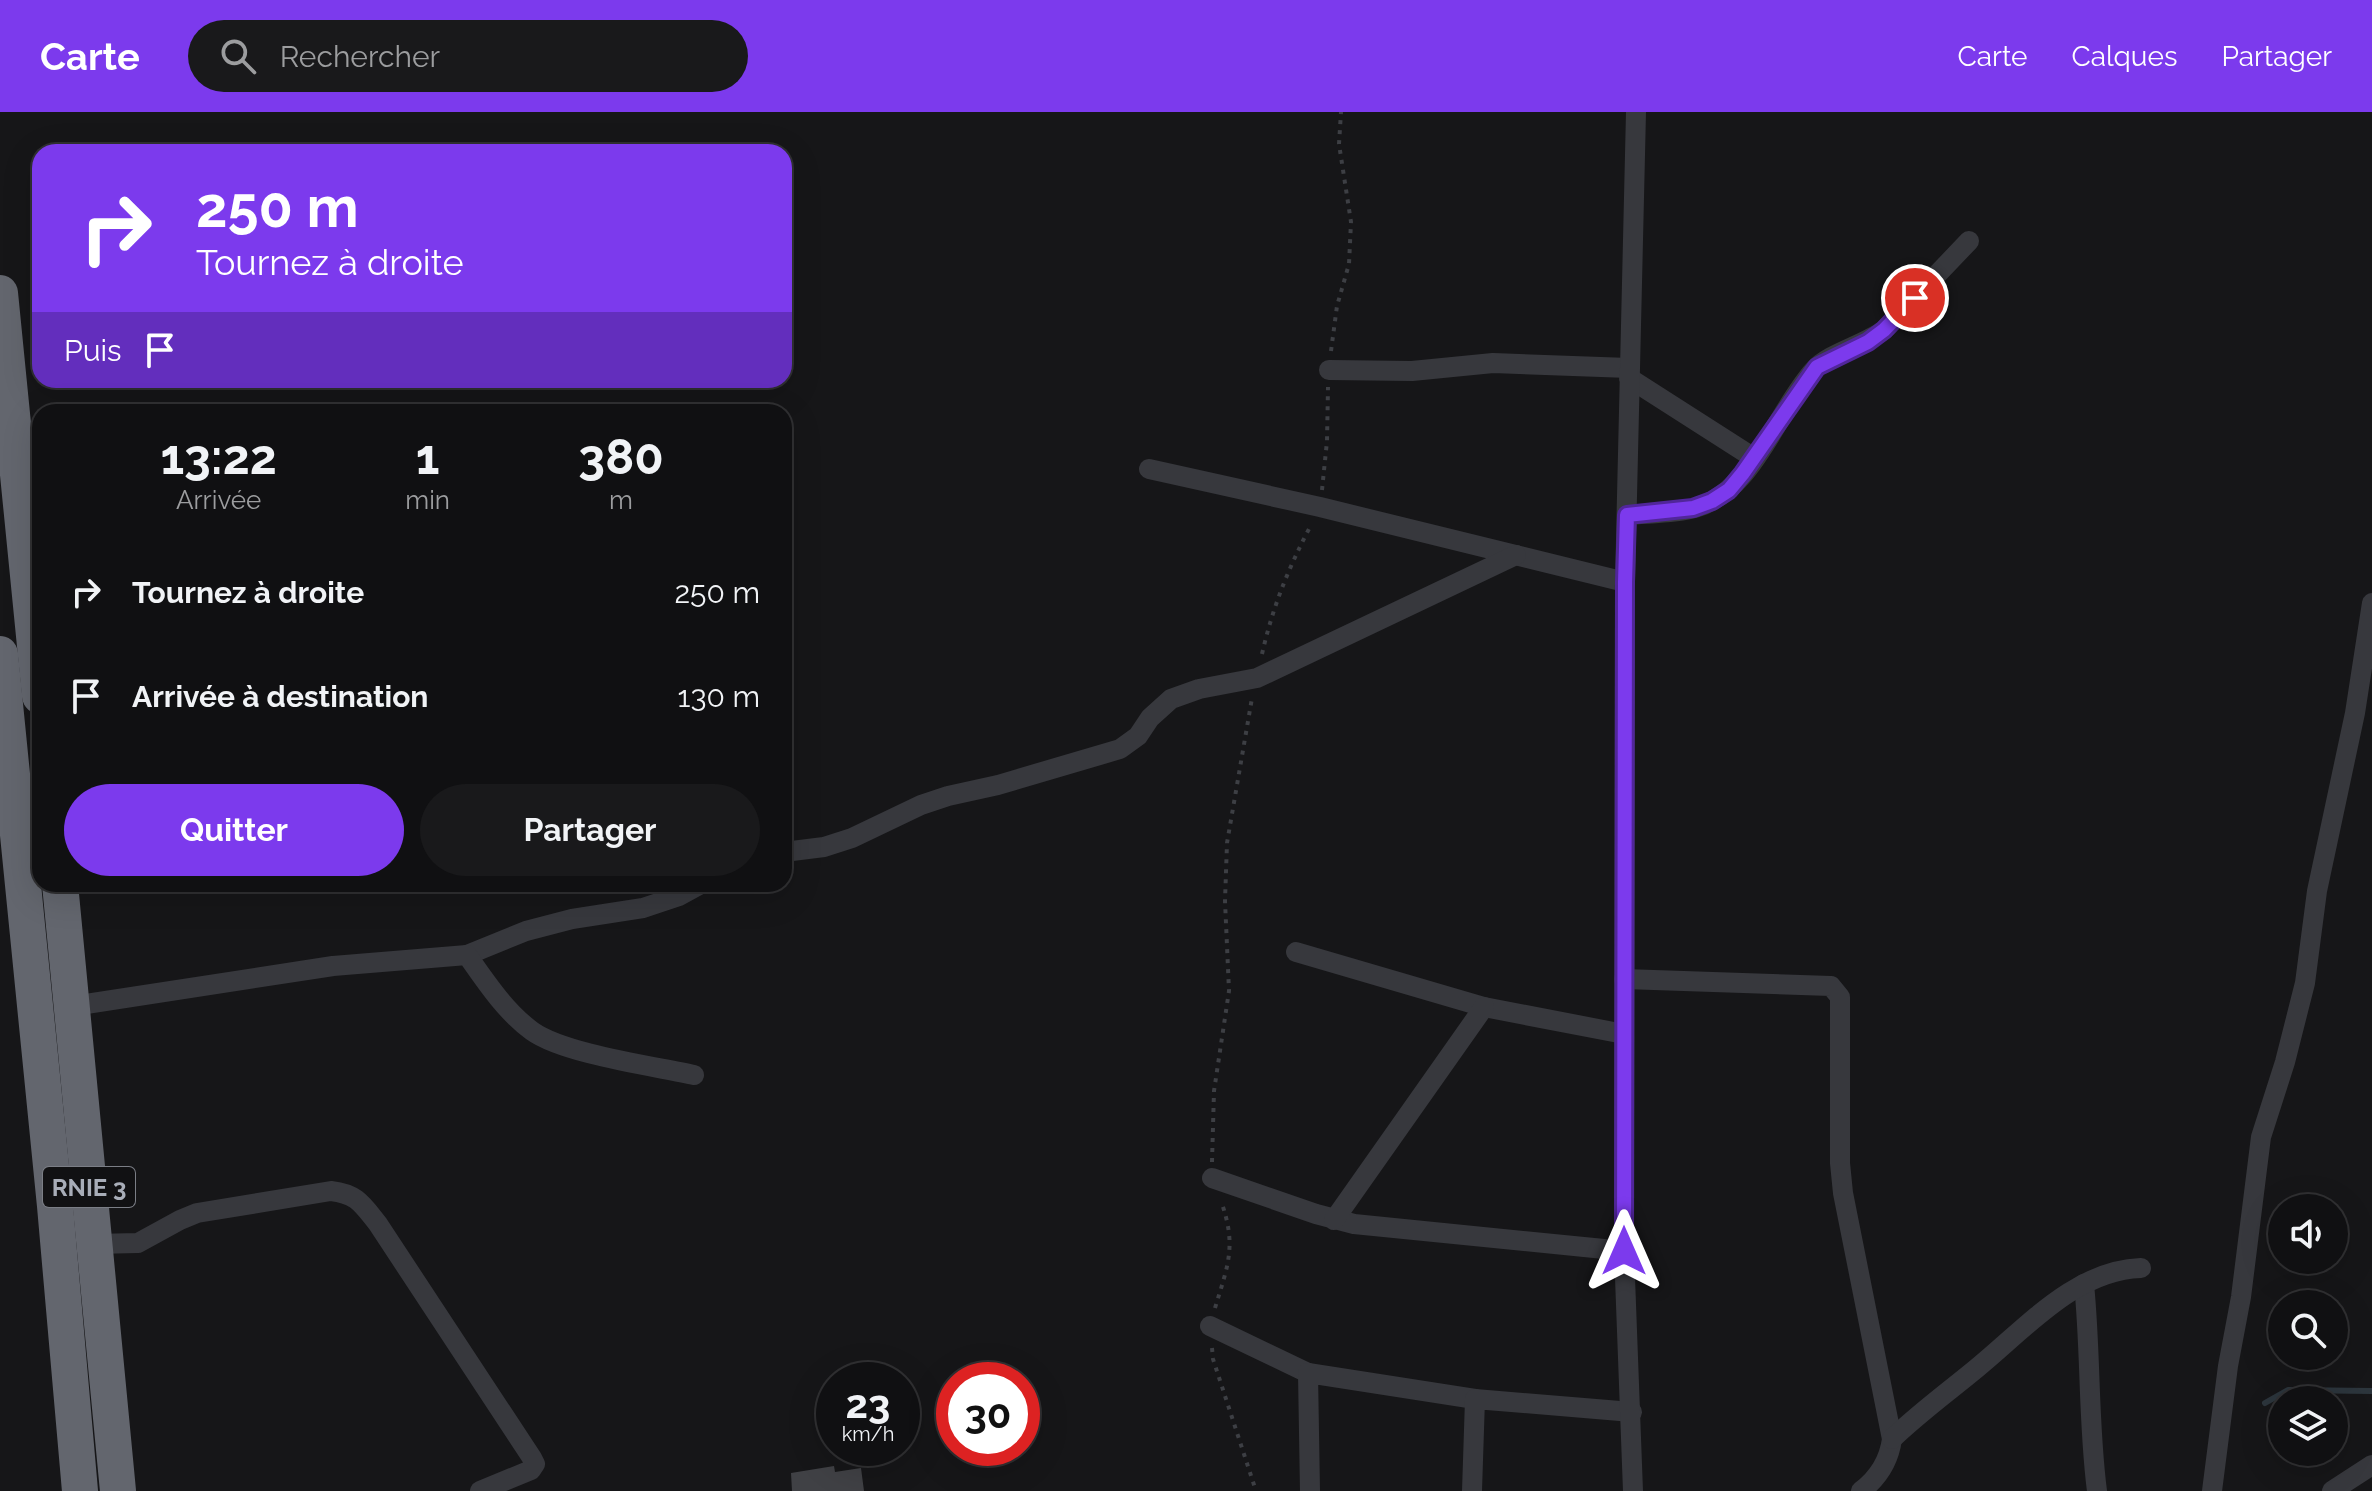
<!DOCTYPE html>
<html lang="fr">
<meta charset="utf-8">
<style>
:root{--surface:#101012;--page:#19191b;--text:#f1f3f6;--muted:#9c9d9f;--line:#303032;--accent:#7c3aed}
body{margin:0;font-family:Raleway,sans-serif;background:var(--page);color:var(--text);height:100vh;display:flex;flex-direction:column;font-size:30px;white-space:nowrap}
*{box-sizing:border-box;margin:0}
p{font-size:26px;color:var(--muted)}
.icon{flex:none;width:44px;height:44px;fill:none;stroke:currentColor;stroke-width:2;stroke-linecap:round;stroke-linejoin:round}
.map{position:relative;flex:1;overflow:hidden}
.drawer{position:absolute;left:32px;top:292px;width:760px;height:488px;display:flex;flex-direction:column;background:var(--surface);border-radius:24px;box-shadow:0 8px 32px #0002,0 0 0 2px var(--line)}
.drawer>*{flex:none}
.hud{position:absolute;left:32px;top:32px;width:760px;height:244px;border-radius:24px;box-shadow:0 8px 32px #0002,0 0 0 2px var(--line);background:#7c3aed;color:#fff;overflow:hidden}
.buttons{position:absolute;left:2268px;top:1082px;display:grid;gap:16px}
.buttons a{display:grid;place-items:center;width:80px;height:80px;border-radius:50%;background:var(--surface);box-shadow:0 8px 32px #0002,0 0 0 2px var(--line);font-size:40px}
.speed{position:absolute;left:816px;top:1250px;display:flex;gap:16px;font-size:40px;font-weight:700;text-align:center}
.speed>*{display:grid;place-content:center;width:104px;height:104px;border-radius:50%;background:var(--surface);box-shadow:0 8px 32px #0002,0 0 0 2px var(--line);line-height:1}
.speed small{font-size:20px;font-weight:400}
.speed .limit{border:12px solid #d22;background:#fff;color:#111}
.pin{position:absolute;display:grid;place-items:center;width:68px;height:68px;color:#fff;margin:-34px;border:4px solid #fff;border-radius:50%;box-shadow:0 2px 8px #0007}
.me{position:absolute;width:88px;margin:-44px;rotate:0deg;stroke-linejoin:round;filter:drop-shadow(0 0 6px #0008)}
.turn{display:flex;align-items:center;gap:28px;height:168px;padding:0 32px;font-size:36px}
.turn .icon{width:104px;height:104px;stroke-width:2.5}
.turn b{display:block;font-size:56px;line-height:68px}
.then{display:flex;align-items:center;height:76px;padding:0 32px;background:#0003;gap:16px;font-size:30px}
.eta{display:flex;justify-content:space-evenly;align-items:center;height:136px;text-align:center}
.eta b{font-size:48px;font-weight:700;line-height:56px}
.action{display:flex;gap:16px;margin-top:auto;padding:16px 32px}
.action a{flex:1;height:92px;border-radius:48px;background:var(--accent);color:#fff;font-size:32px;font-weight:700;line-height:92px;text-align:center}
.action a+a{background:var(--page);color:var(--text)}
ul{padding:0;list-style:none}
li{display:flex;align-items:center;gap:24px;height:104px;padding:0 32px}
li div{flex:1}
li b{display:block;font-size:30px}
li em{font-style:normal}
header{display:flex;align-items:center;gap:48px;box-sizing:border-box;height:112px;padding:0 40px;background:var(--accent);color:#fff}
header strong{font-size:38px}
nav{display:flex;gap:44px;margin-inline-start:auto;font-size:28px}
.search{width:560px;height:72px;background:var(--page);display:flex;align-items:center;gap:20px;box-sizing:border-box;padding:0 28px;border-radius:44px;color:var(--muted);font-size:30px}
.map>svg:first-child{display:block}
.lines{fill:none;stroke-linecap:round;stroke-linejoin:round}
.stream{stroke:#2c353c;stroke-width:6}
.building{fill:#404145}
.path{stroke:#3d3f44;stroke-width:4;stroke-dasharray:4 6;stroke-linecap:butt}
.street{stroke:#37383d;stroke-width:20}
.highway{stroke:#63666e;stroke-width:36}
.route-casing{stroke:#51269a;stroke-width:20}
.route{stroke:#7c3aed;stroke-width:14}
.labels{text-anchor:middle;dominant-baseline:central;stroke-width:6;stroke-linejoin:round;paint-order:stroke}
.shield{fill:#111113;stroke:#7b7e86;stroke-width:2}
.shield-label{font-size:24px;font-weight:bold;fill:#a8adb8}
</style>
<header>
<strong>Carte</strong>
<div class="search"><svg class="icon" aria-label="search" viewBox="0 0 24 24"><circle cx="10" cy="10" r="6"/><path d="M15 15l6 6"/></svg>Rechercher</div>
<nav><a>Carte</a><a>Calques</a><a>Partager</a></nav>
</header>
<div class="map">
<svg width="2372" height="1379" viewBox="0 0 2372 1379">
<rect width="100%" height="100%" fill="#161618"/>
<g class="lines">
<polyline class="stream" points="2265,1291 2288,1278 2372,1279"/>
</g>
<polygon class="building" points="834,1354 835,1360 861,1356 864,1379 792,1379 791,1361"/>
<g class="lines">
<g class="path">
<polyline points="1331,239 1337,194 1349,152 1351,110 1339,32 1341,0"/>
<polyline points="1322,378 1327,329 1328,275"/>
<path d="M1262,542C1273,494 1288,457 1311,413"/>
<polyline points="1212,1050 1214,979 1229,879 1225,789 1227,731 1252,586"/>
<path d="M1215,1196C1228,1153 1237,1134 1221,1089"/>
<polyline points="1212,1236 1213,1247 1256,1379"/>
</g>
<g class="street">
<polyline points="1329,258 1412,259 1493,251 1629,256"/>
<polyline points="1629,266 1754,346"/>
<polyline points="1149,357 1320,395 1625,470"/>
<path d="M1627,403C1649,401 1674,402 1695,396C1754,379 1776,300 1814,258C1829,241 1864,233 1884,218L1969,129"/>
<polyline points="784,740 824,735 852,726 921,693 948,684 998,673 1120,637 1138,624 1150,606 1171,587 1199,577 1257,566 1516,443"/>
<polyline points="1296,840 1484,895 1624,922"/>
<polyline points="467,843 526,819 572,807 643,796 679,784 701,772"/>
<path d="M1624,867L1831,874L1840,885V1051L1843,1081L1892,1327C1889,1349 1878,1366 1861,1379"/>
<path d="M73,894L333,854L467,843C486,870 505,899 532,919C564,942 653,954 694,963"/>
<polyline points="1212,1066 1316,1102 1354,1112 1624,1139"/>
<polyline points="1334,1108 1484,895"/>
<path d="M94,1132L138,1131L180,1108L197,1101L331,1079C357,1082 362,1092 378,1112L532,1346L535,1352L531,1358L480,1379"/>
<path d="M2084,1172C2091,1241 2088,1310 2097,1379"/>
<polyline points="1210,1214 1308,1261"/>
<path d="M1892,1327C1919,1301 1948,1280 1977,1256C2025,1217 2075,1158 2141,1156"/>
<polyline points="1310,1379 1308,1261 1475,1287"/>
<polyline points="1472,1379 1475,1287 1632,1300"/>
<polyline points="1633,1379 1624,1139 1625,470 1636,0"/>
<polyline points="2212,1379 2228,1254 2241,1185 2261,1025 2285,950 2305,871 2317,779 2355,601 2372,491"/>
<polyline points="2332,1379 2372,1353"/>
</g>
<g class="highway">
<polyline points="0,181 40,584"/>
<polyline points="0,542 55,1094 80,1379"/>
<polyline points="60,772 118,1379"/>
</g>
</g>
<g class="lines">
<defs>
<polyline id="route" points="1624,1139 1625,470 1627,403 1693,396 1712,389 1729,378 1743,361 1817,255 1868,230 1884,218 1915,186"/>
</defs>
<use href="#route" class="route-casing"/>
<use href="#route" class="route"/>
</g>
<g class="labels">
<rect class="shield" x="43" y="1055" width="92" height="40" rx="6"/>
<g class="shield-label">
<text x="89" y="1075">RNIE 3</text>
</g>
</g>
</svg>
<div class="buttons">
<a><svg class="icon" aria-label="sound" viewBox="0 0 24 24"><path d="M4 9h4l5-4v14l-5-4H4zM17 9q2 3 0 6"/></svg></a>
<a><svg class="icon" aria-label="search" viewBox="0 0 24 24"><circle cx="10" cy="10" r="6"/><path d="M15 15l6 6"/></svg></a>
<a><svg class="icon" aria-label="layers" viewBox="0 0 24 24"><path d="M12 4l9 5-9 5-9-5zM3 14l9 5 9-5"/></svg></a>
</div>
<div class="speed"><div>23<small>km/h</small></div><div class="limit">30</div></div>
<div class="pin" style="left:1915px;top:186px;background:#d93025"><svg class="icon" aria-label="arrive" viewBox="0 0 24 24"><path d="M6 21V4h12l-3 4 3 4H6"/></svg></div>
<svg class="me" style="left:1624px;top:1139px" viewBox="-20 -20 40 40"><path d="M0-17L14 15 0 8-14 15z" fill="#7c3aed" stroke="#fff" stroke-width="4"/></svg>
<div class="hud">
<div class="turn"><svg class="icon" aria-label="right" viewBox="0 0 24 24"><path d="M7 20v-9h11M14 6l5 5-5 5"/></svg><div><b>250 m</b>Tournez à droite</div></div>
<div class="then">Puis<svg class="icon" aria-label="arrive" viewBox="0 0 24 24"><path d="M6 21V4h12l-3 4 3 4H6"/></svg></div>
</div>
<section class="drawer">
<div class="eta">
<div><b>13:22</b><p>Arrivée</p></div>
<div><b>1</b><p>min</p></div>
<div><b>380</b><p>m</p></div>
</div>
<ul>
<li><svg class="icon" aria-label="right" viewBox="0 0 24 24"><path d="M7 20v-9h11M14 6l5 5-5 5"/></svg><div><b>Tournez à droite</b></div><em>250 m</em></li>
<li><svg class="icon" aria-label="arrive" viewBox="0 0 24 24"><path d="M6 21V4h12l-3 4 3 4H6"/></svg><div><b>Arrivée à destination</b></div><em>130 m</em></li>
</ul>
<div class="action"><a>Quitter</a><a>Partager</a></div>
</section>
</div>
